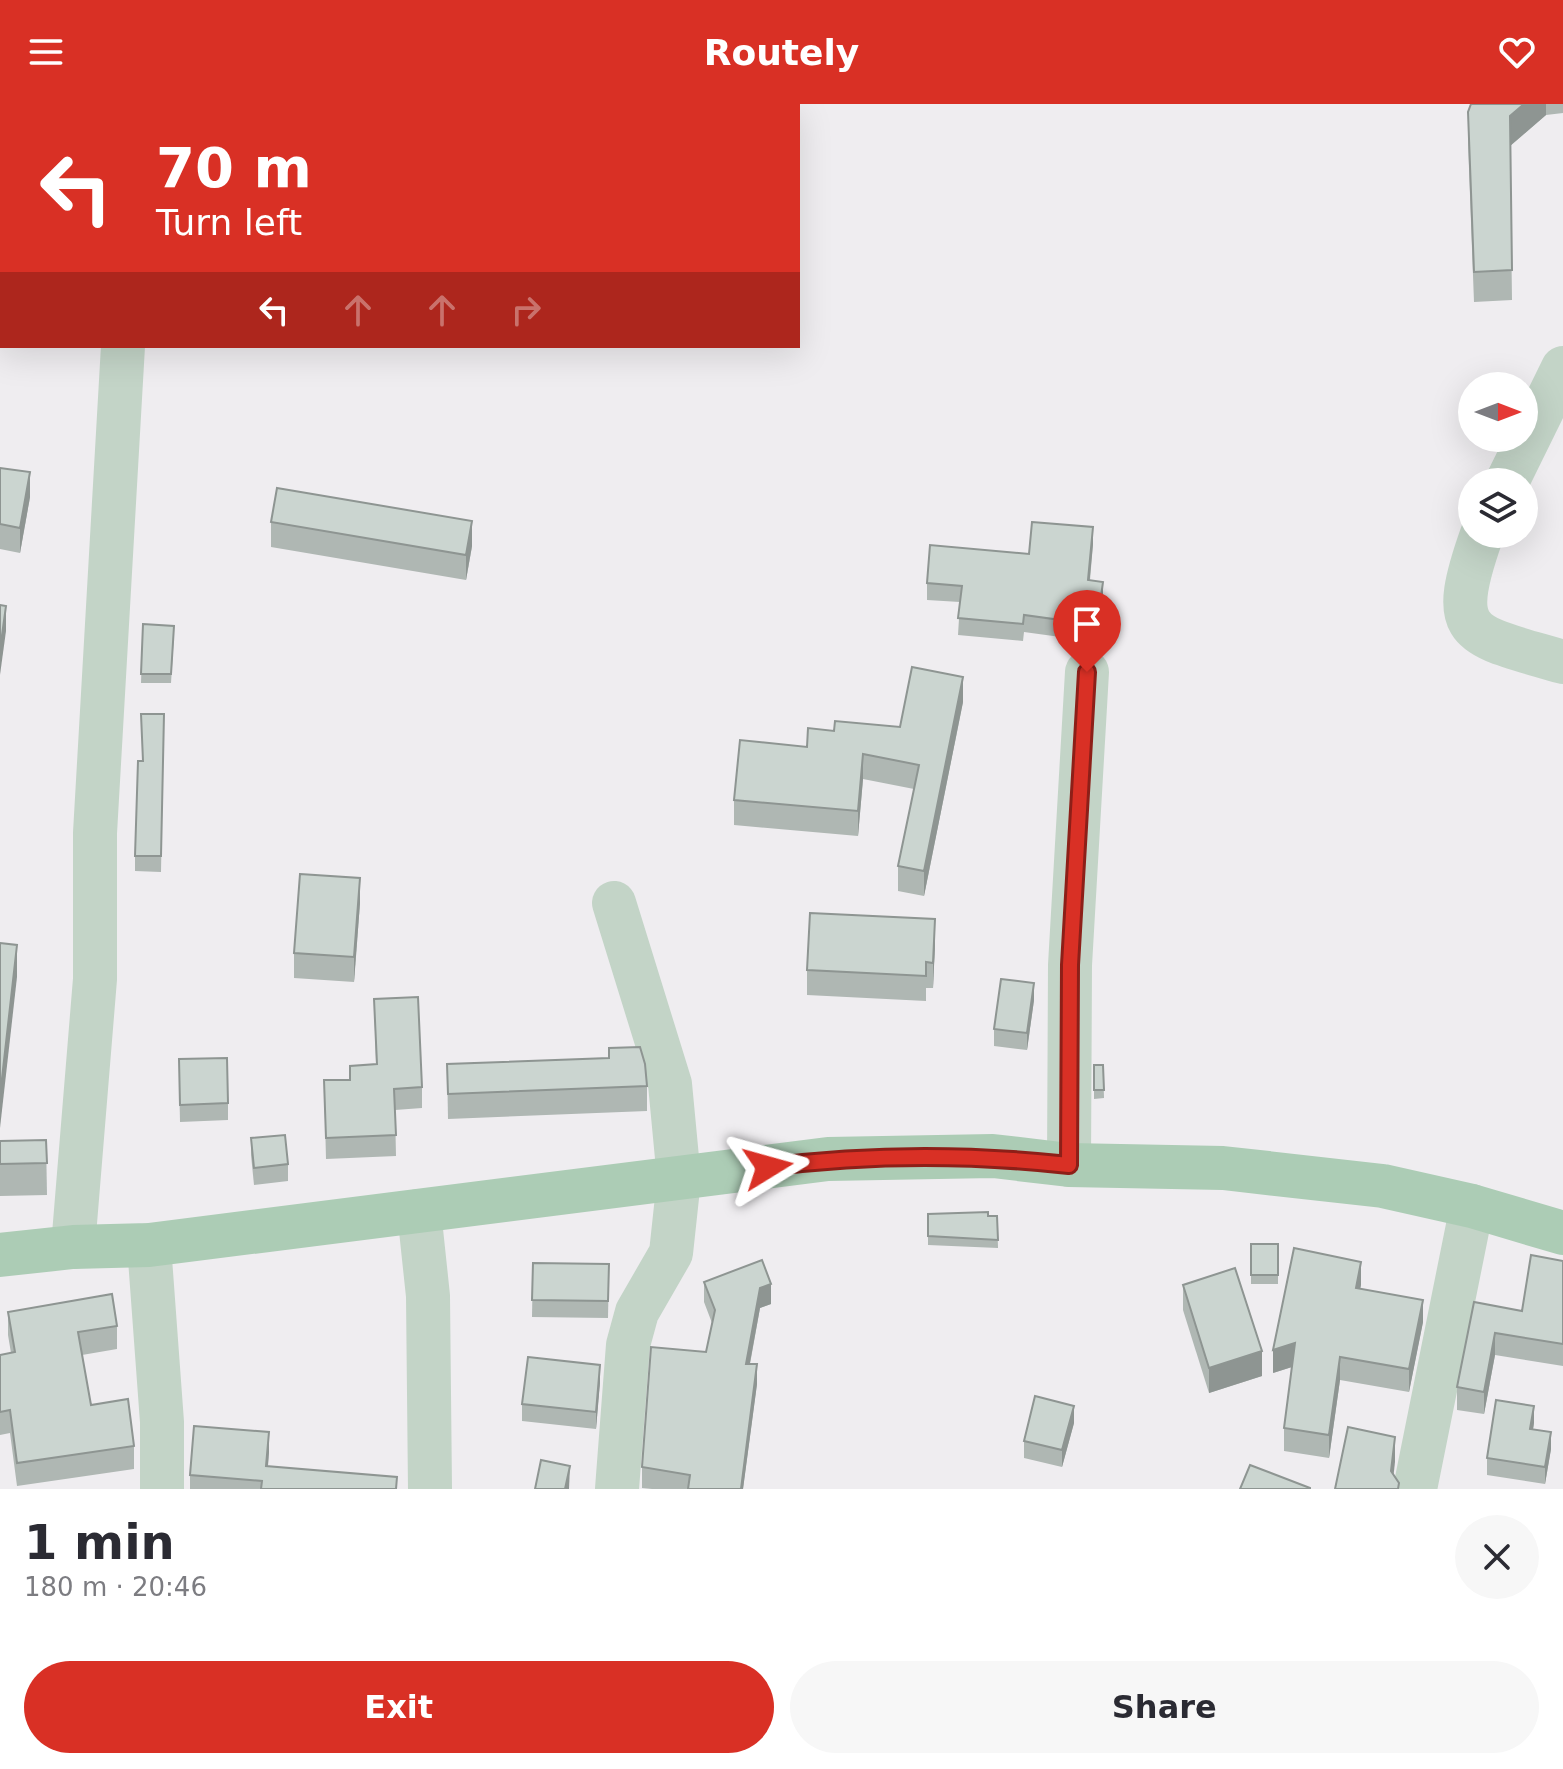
<!DOCTYPE html>
<meta charset="utf-8">
<style>
:root{--surface:#fff;--page:#f7f7f7;--text:#2b2b33;--muted:#7c7c81;--accent:#d93025}
body{margin:0;font-family:"DejaVu Sans",sans-serif;background:var(--page);color:var(--text);height:100vh;display:flex;flex-direction:column;font-size:30px;white-space:nowrap}
*{box-sizing:border-box;margin:0}
p{font-size:26px;color:var(--muted)}
.icon{flex:none;width:44px;height:44px;fill:none;stroke:currentColor;stroke-width:2;stroke-linecap:round;stroke-linejoin:round}
.map{position:relative;height:1385px;overflow:hidden}
.sheet{display:flex;flex-direction:column;background:var(--surface);flex:1}
.sheet>*{flex:none}
.guide{position:absolute;left:0px;top:0px;width:800px;height:244px;box-shadow:0 8px 32px #0002;background:#d93025;color:#fff;overflow:hidden}
.needle{width:52px;rotate:90deg}
.buttons{position:absolute;left:1458px;top:268px;display:grid;gap:16px}
.buttons a{display:grid;place-items:center;width:80px;height:80px;border-radius:50%;background:var(--surface);box-shadow:0 8px 32px #0002;font-size:40px}
.pin{position:absolute;display:grid;place-items:center;width:68px;height:68px;color:#fff;margin:-82px -34px;border-radius:50% 50% 50% 0;rotate:-45deg;box-shadow:0 0 8px #0007}
.pin .icon{rotate:45deg}
.me{position:absolute;width:88px;margin:-44px;rotate:82deg;stroke-linejoin:round;filter:drop-shadow(0 0 6px #0008)}
.turn{display:flex;align-items:center;gap:28px;height:168px;padding:0 24px;font-size:36px}
.turn .icon{width:104px;height:104px;stroke-width:2.5}
.turn b{display:block;font-size:56px;line-height:68px}
.lanes{display:flex;align-items:center;height:76px;padding:0 24px;background:#0003;justify-content:center;gap:40px;direction:ltr}
.lanes .off{opacity:.35}
.round{display:grid;place-items:center;flex:none;width:84px;height:84px;border-radius:42px;background:var(--page)}
.summary{display:flex;align-items:center;justify-content:space-between;height:136px;padding:0 24px}
h1{font-size:48px;font-weight:600;line-height:60px}
.action{display:flex;gap:16px;margin-top:auto;padding:16px 24px}
.action a{flex:1;height:92px;border-radius:48px;background:var(--accent);color:#fff;font-size:32px;font-weight:600;line-height:92px;text-align:center}
.action a+a{background:var(--page);color:var(--text)}
header{display:flex;justify-content:space-between;align-items:center;height:104px;padding:0 24px;background:var(--accent);color:#fff;font-size:36px;font-weight:600}
.map>svg:first-child{display:block}
.lines{fill:none;stroke-linecap:round;stroke-linejoin:round}
.minor{stroke:#c3d4c7;stroke-width:44}
.major{stroke:#acccb5;stroke-width:44}
.wall{fill:#afb7b3}
.shaded-wall{fill:#8e9592}
.building{fill:#cbd5d0;stroke:#8e9592;stroke-width:2}
.route-casing{stroke:#8d1f18;stroke-width:20}
.route{stroke:#d93025;stroke-width:14}
</style>
<header><svg class="icon" aria-label="menu" viewBox="0 0 24 24"><path d="M4 6h16M4 12h16M4 18h16"/></svg>Routely<svg class="icon" aria-label="heart" viewBox="0 0 24 24"><path d="M12 20l-8-8c-3-5 5-10 8-4 3-6 11-1 8 4z"/></svg></header>
<div class="map">
<svg width="1563" height="1385" viewBox="0 0 1563 1385">
<rect width="100%" height="100%" fill="#efedf0"/>
<g class="lines">
<g class="minor">
<polyline points="142,2 142,0"/>
<polyline points="0,126 2,126"/>
<polyline points="1507,378 1563,264"/>
<path d="M1482,430C1445,534 1468,530 1563,558"/>
<polyline points="614,799 670,980 679,1075 671,1149 637,1208 628,1241 617,1385"/>
<polyline points="1069,1061 1070,861 1087,568"/>
<polyline points="419,1107 428,1192 430,1385"/>
<polyline points="149,1141 162,1318 162,1385"/>
<polyline points="73,1143 95,875 95,729 123,242"/>
<polyline points="1415,1385 1472,1102"/>
</g>
<polyline class="major" points="0,1151 73,1143 149,1141 828,1055 993,1052 1069,1061 1223,1064 1383,1082 1472,1102 1563,1129"/>
</g>
<g class="wall">
<polygon points="1471,0 1563,0 1563,9 1546,11 1510,42 1512,196 1474,198 1468,38 1468,8"/>
<polygon points="2,133 2,203 0,203 0,134"/>
<polygon points="0,364 30,393 20,449 0,445"/>
<polygon points="271,418 472,442 466,476 271,443"/>
<polygon points="1093,440 1090,476 1103,495 1097,538 1024,528 1023,537 958,531 960,498 927,496 927,479 1029,450"/>
<polygon points="143,520 174,531 171,579 141,579"/>
<polygon points="963,598 924,792 898,787 898,762 914,685 863,675 858,732 734,721 734,696 807,643 834,627 900,623"/>
<polygon points="141,610 164,610 161,768 135,767 135,752 143,657"/>
<polygon points="360,799 354,878 294,874 294,849"/>
<polygon points="935,840 933,884 926,884 926,897 807,891 807,866"/>
<polygon points="374,895 422,983 422,1004 395,1006 396,1052 326,1055 324,976 350,976 376,960"/>
<polygon points="1034,896 1027,946 994,942 994,925"/>
<polygon points="447,960 647,982 647,1007 448,1015"/>
<polygon points="1103,961 1104,994 1094,995 1094,986"/>
<polygon points="179,972 228,999 228,1016 180,1018"/>
<polygon points="251,1034 288,1060 288,1077 254,1081 251,1051"/>
<polygon points="46,1036 47,1091 0,1092 0,1037"/>
<polygon points="928,1110 997,1112 998,1144 928,1141"/>
<rect x="1251" y="1140" width="27" height="40"/>
<polygon points="1563,1157 1563,1262 1495,1251 1484,1310 1457,1306 1457,1283 1474,1198 1522,1207"/>
<polygon points="533,1159 609,1160 608,1214 532,1213"/>
<polygon points="704,1178 771,1200 760,1204 750,1260 757,1280 743,1385 652,1385 642,1384 642,1363 706,1248 712,1219 704,1198"/>
<polygon points="1183,1181 1262,1272 1209,1289 1183,1206"/>
<polygon points="1361,1181 1360,1184 1423,1218 1409,1288 1340,1276 1329,1354 1284,1347 1284,1324 1292,1263 1273,1269"/>
<polygon points="8,1208 117,1222 117,1245 82,1251 91,1301 134,1342 134,1365 17,1382 10,1329 0,1331 0,1251 11,1249 8,1231"/>
<polygon points="600,1278 596,1325 522,1317 522,1300"/>
<polygon points="1074,1319 1062,1363 1024,1354 1024,1337"/>
<polygon points="1534,1319 1533,1326 1551,1345 1545,1380 1487,1371 1487,1354"/>
<polygon points="269,1348 268,1363 397,1385 190,1385 190,1371"/>
</g>
<g class="shaded-wall">
<polygon points="1524,0 1546,0 1546,11 1510,42 1510,12"/>
<polygon points="30,368 30,393 20,449 20,424"/>
<polygon points="472,417 472,442 466,476 466,451"/>
<polygon points="1093,423 1093,440 1088,493 1088,476"/>
<polygon points="1103,478 1103,495 1097,538 1097,521"/>
<polygon points="6,502 6,527 0,571 0,546"/>
<polygon points="963,573 963,598 924,792 924,767"/>
<polygon points="863,650 863,675 858,732 858,707"/>
<polygon points="360,774 360,799 354,878 354,853"/>
<polygon points="935,815 935,840 933,884 933,859"/>
<polygon points="17,841 17,873 0,1024 0,992"/>
<polygon points="1034,879 1034,896 1027,946 1027,929"/>
<polygon points="1361,1158 1361,1181 1356,1206 1356,1184"/>
<polygon points="771,1180 771,1200 760,1204 746,1280 746,1260 760,1184"/>
<polygon points="1423,1196 1423,1218 1409,1288 1409,1265"/>
<polygon points="1495,1229 1495,1251 1484,1310 1484,1288"/>
<polygon points="1295,1239 1295,1262 1273,1269 1273,1246"/>
<polygon points="1262,1247 1262,1272 1209,1289 1209,1264"/>
<polygon points="1340,1253 1340,1276 1329,1354 1329,1331"/>
<polygon points="757,1260 757,1280 743,1385 741,1385"/>
<polygon points="600,1261 600,1278 596,1325 596,1308"/>
<polygon points="1074,1302 1074,1319 1062,1363 1062,1346"/>
<polygon points="1534,1302 1534,1319 1530,1342 1530,1325"/>
<polygon points="269,1328 269,1348 266,1382 266,1362"/>
<polygon points="1551,1328 1551,1345 1545,1380 1545,1363"/>
<polygon points="1395,1333 1395,1358 1392,1385 1391,1367"/>
<polygon points="570,1362 569,1385 565,1385"/>
</g>
<g class="building">
<polygon points="1471,0 1524,0 1510,12 1512,166 1474,168 1468,8"/>
<polygon points="2,133 2,186 0,186 0,134"/>
<polygon points="0,364 30,368 20,424 0,420"/>
<polygon points="277,384 472,417 466,451 271,418"/>
<polygon points="1032,418 1093,423 1088,476 1103,478 1097,521 1024,511 1023,520 958,514 962,482 927,479 930,441 1029,450"/>
<polygon points="0,501 6,502 0,546"/>
<polygon points="143,520 174,522 171,570 141,570"/>
<polygon points="912,563 963,573 924,767 898,762 919,661 863,650 858,707 734,696 740,636 807,643 808,624 834,627 835,617 900,623"/>
<polygon points="141,610 164,610 161,752 135,752 138,657 143,657"/>
<polygon points="300,770 360,774 354,853 294,849"/>
<polygon points="810,809 935,815 933,859 926,858 926,872 807,866"/>
<polygon points="0,839 17,841 0,992"/>
<polygon points="1001,875 1034,879 1027,929 994,925"/>
<polygon points="418,893 422,983 394,985 396,1031 326,1034 324,976 350,976 350,962 377,960 374,895"/>
<polygon points="640,943 645,960 647,982 448,990 447,960 609,954 609,944"/>
<polygon points="227,954 228,999 180,1001 179,955"/>
<polygon points="1094,961 1103,961 1104,986 1094,986"/>
<polygon points="285,1031 288,1060 254,1064 251,1034"/>
<polygon points="46,1036 47,1059 0,1060 0,1037"/>
<polygon points="988,1108 988,1112 997,1112 998,1136 928,1132 928,1110"/>
<rect x="1251" y="1140" width="27" height="31"/>
<polygon points="1294,1144 1361,1158 1356,1184 1423,1196 1409,1265 1340,1253 1329,1331 1284,1324 1295,1239 1273,1246"/>
<polygon points="1531,1151 1563,1157 1563,1240 1495,1229 1484,1288 1457,1283 1474,1198 1522,1207"/>
<polygon points="762,1156 771,1180 760,1184 746,1260 757,1260 741,1385 688,1385 690,1371 642,1363 651,1243 706,1248 715,1206 704,1178"/>
<polygon points="533,1159 609,1160 608,1197 532,1196"/>
<polygon points="1235,1164 1262,1247 1209,1264 1183,1181"/>
<polygon points="112,1190 117,1222 78,1228 91,1301 128,1295 134,1342 17,1359 10,1306 0,1308 0,1251 15,1248 8,1208"/>
<polygon points="528,1253 600,1261 596,1308 522,1300"/>
<polygon points="1035,1292 1074,1302 1062,1346 1024,1337"/>
<polygon points="1496,1296 1534,1302 1530,1325 1551,1328 1545,1363 1487,1354"/>
<polygon points="194,1322 269,1328 266,1362 397,1373 396,1385 261,1385 262,1377 190,1371"/>
<polygon points="1348,1323 1395,1333 1391,1367 1399,1379 1398,1385 1335,1385"/>
<polygon points="541,1356 570,1362 565,1385 535,1385"/>
<polygon points="1250,1361 1310,1384 1310,1385 1240,1385"/>
</g>
<g class="lines">
<defs>
<path id="route" d="M768,1063C868,1050 969,1050 1069,1061L1070,861L1087,568"/>
</defs>
<use href="#route" class="route-casing"/>
<use href="#route" class="route"/>
</g>
</svg>
<div class="buttons">
<a><svg class="needle" viewBox="-14 -14 28 28"><path d="M0-13l5 13h-10z" fill="#e53935"/><path d="M0 13l5-13h-10z" fill="#7c7c81"/></svg></a>
<a><svg class="icon" aria-label="layers" viewBox="0 0 24 24"><path d="M12 4l9 5-9 5-9-5zM3 14l9 5 9-5"/></svg></a>
</div>
<div class="pin" style="left:1087px;top:568px;background:#d93025"><svg class="icon" aria-label="arrive" viewBox="0 0 24 24"><path d="M6 21V4h12l-3 4 3 4H6"/></svg></div>
<svg class="me" style="left:768px;top:1063px" viewBox="-20 -20 40 40"><path d="M0-17L14 15 0 8-14 15z" fill="#d93025" stroke="#fff" stroke-width="4"/></svg>
<div class="guide">
<div class="turn"><svg class="icon" aria-label="left" viewBox="0 0 24 24"><path d="M17 20v-9H6M10 6l-5 5 5 5"/></svg><div><b>70 m</b>Turn left</div></div>
<div class="lanes"><svg class="icon" aria-label="left" viewBox="0 0 24 24"><path d="M17 20v-9H6M10 6l-5 5 5 5"/></svg><svg class="icon off" aria-label="ahead" viewBox="0 0 24 24"><path d="M12 20V5M6 11l6-6 6 6"/></svg><svg class="icon off" aria-label="ahead" viewBox="0 0 24 24"><path d="M12 20V5M6 11l6-6 6 6"/></svg><svg class="icon off" aria-label="right" viewBox="0 0 24 24"><path d="M7 20v-9h11M14 6l5 5-5 5"/></svg></div>
</div>
</div>
<section class="sheet">
<div class="summary"><div><h1>1 min</h1><p>180 m · 20:46</p></div><a class="round"><svg class="icon" aria-label="close" viewBox="0 0 24 24"><path d="M6 6l12 12M18 6L6 18"/></svg></a></div>
<div class="action"><a>Exit</a><a>Share</a></div>
</section>
